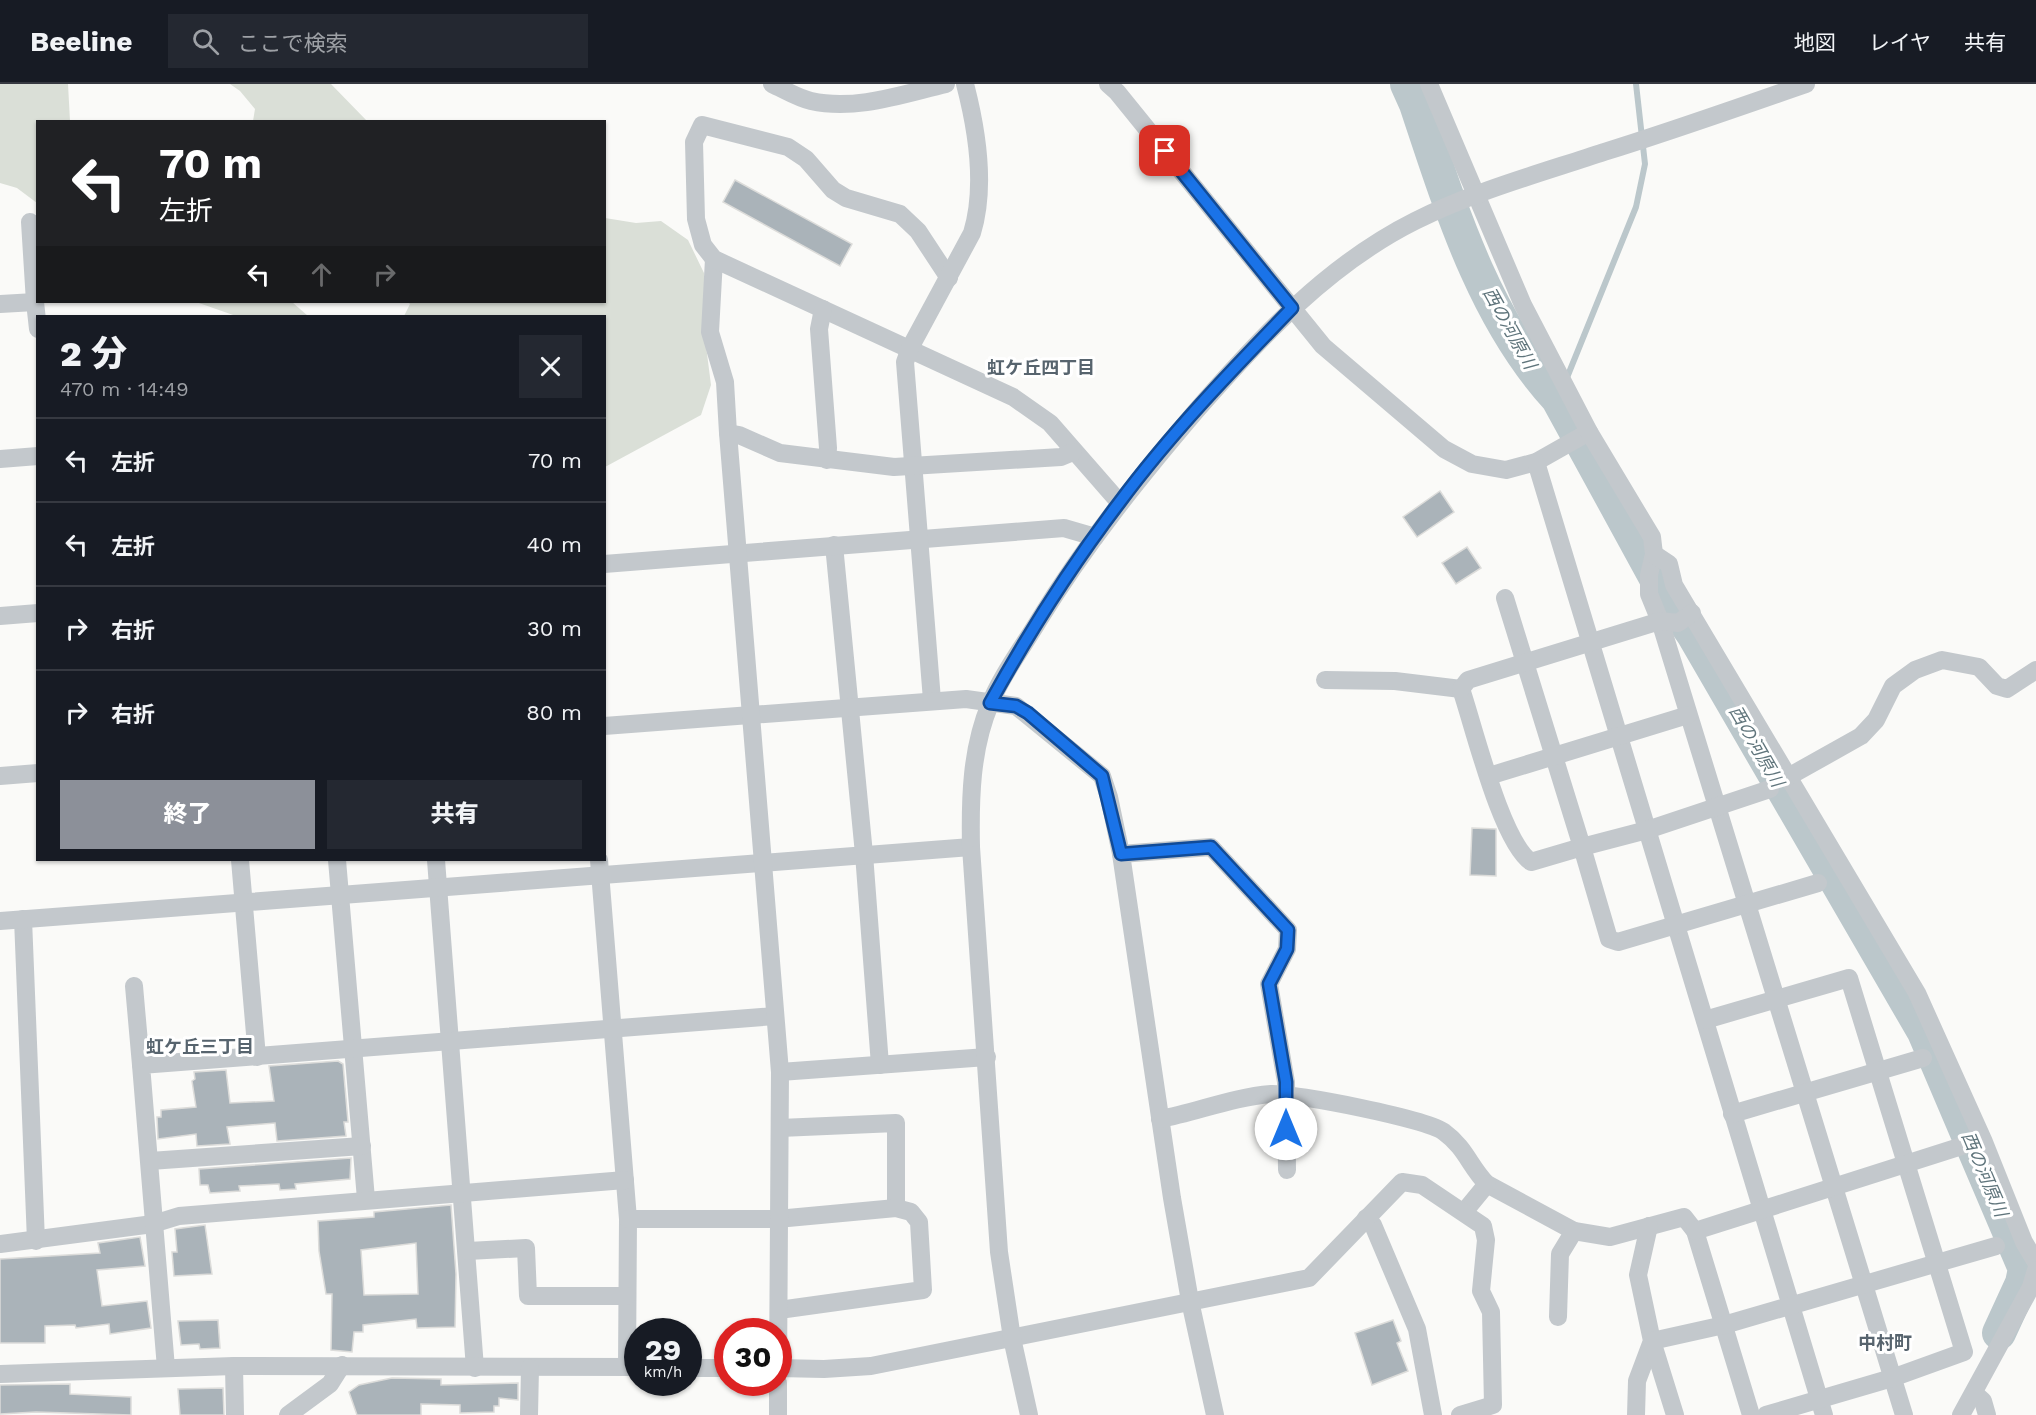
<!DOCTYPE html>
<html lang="ja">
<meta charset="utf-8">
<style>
:root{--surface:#171b24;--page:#242831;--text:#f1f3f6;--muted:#9ea1a6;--line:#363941;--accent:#8c9099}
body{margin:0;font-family:"Work Sans","Noto Sans JP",sans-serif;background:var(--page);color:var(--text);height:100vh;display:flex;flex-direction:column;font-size:22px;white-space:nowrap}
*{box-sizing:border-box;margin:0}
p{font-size:20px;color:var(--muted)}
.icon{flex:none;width:33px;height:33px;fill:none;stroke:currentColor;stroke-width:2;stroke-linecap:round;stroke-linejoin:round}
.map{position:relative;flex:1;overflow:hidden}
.panel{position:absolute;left:36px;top:231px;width:570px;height:546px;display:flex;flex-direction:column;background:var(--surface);border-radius:0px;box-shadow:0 2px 4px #0004}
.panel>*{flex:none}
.top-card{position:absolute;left:36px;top:36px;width:570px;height:183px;border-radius:0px;box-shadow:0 2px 4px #0004;background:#202124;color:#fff;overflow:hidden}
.speed{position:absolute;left:624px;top:1234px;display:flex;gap:12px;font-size:30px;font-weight:700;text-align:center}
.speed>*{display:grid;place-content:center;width:78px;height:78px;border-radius:50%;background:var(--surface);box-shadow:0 2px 4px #0004;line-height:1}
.speed small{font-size:15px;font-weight:400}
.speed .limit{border:9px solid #d22;background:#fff;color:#111}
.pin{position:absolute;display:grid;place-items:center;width:51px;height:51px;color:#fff;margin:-26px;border-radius:12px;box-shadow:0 3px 9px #0006}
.me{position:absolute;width:66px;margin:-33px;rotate:0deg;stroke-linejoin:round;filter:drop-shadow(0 0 4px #0008)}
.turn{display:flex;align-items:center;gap:21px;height:126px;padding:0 24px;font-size:27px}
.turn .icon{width:78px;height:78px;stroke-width:2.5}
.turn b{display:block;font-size:42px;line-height:51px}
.lanes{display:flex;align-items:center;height:57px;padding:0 24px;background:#0003;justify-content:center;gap:30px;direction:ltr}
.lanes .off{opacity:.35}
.round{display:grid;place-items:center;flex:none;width:63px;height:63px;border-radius:0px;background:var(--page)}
.headline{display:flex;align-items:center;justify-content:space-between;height:102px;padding:0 24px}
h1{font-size:36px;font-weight:800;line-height:45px}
.action{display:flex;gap:12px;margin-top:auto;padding:12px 24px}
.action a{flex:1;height:69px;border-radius:0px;background:var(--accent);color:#fff;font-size:24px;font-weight:800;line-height:69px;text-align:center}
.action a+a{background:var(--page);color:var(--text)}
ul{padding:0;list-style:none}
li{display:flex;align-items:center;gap:18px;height:84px;padding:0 24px;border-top:2px solid var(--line)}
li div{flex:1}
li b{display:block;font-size:22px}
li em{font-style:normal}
header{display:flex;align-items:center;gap:36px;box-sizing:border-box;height:84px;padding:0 30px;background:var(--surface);border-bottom:2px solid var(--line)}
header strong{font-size:28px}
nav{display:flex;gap:33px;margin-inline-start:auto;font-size:21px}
.search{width:420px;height:54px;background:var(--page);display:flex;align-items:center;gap:15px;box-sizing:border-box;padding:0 21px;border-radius:0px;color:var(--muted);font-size:22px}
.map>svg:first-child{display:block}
.green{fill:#dadfd7}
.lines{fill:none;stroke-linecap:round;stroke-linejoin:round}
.stream{stroke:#bbc7cb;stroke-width:6}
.river{stroke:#bbc7cb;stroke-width:34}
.building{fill:#aab3b9;stroke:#dcdcda;stroke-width:1.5;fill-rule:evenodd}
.minor{stroke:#c3c8cc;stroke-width:18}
.route-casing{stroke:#114b97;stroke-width:15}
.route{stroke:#1a73e8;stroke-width:10}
.labels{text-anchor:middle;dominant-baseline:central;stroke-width:6;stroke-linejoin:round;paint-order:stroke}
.water-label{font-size:18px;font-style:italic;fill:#60757c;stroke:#fff}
.neighbourhood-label{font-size:18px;font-weight:bold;fill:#57646e;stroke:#fff}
</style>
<header>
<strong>Beeline</strong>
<div class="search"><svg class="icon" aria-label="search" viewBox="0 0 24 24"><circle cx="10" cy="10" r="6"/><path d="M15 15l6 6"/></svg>ここで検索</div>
<nav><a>地図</a><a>レイヤ</a><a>共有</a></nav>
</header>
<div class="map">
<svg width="2036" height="1331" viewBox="0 0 2036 1331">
<rect width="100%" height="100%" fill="#fafaf8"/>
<g class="green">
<polygon points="0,0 68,0 70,37 38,38 37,119 17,104 0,99"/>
<polygon points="230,0 331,0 367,37 253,37 255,25 240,7"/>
<polygon points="605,134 636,139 661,137 688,156 704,189 704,246 711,301 701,331 605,383 604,232 404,232 410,220 408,218 604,218"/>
<polygon points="196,218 292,218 308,232 236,232"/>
</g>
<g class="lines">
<polyline class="stream" points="1566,296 1636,123 1645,80 1636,0"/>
<path class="river" d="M1407,0L1416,20C1450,122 1484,235 1558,315L1663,507L1693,550L1924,948L2025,1185L2022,1199L1999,1249"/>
</g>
<g class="building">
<polygon points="735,96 852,160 840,182 723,118"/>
<polygon points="1440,407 1454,428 1417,453 1403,433"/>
<polygon points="1467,463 1481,484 1456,500 1442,479"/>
<polygon points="1472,744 1496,745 1496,792 1470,791"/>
<polygon points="338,977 343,980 348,1038 344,1038 346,1052 277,1057 275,1039 227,1043 230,1060 197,1062 196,1050 158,1055 157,1033 161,1033 161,1026 196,1023 192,997 195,995 194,988 226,986 230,1019 274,1017 269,982"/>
<polygon points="351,1074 350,1095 295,1100 296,1105 280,1106 279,1100 239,1102 240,1107 210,1109 208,1101 200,1101 199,1085"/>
<path d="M451,1121L456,1190L455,1243L417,1244L416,1235L363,1241V1248H354L352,1268L331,1266L332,1210H326L319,1167L318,1137L374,1133V1128ZM416,1159L418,1210L364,1211L361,1166Z"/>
<polygon points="205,1141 212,1190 174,1192 172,1168 177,1168 175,1145"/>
<polygon points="140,1153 145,1182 97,1186 102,1222 147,1217 151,1244 110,1250 109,1240 76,1244 75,1241 45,1242 45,1259 0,1259 0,1175 100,1169 98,1159"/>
<polygon points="218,1236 220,1264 200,1265 199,1260 181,1261 178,1237"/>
<polygon points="1393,1236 1401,1257 1397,1259 1408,1287 1372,1301 1355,1249"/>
<polygon points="392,1294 441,1295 441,1301 518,1299 518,1316 499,1314 499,1322 494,1322 494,1328 460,1329 460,1321 421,1320 421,1331 357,1331 349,1308 359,1301"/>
<polygon points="70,1300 70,1310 131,1313 131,1331 36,1328 0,1330 0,1301"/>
<polygon points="223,1304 224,1331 180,1331 178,1305"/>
</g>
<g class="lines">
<g class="minor">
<path d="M772,0C785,6 798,14 811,17C856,27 903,10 946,0"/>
<polyline points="1108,0 1117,8 1323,262 1444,365 1472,380 1506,386 1536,378 1589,348"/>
<polyline points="1429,0 1523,221 1589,348 1652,453 1654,470 1649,491 1649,510 1660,537 1904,1331"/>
<polyline points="30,138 35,218"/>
<polyline points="714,175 710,248 725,298 728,349"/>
<polyline points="949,194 918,147 900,130 846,114 833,106 806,75 788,63 702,41 694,58 696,135 703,161 714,175 1013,313 1050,339 1119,418"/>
<polyline points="0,220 35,218 38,245"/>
<polyline points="823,225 819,245 828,364 827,376"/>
<polyline points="0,375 38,372"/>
<polyline points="1536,378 1824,1331"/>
<polyline points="834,461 864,770 880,981"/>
<polyline points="1654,470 1669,480 1674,501 1917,909 1984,1058 2024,1158 2036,1178"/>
<polyline points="604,480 1064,444 1095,453"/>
<polyline points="0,532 38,529"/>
<polyline points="1325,596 1395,597 1461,605"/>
<path d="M1461,605C1474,643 1501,757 1531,778L1582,763L1505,514"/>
<polyline points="1461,605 1468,596 1660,537 1678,539 1692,529"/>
<path d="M932,616L905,278L910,264L972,149C986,103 977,46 965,0"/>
<polyline points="604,642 966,615 1016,622 1102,692 1109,713 1121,770 1172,1114 1190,1217 1215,1331"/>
<polyline points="0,692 38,689"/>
<polyline points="1489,692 1688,631"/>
<polyline points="1788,693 1861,652 1876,636 1893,602 1915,586 1942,576 1979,583 1997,602 2007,605 2036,586"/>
<polyline points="1770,705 1647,746 1582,763 1609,855 1618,858 1818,799"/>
<polyline points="1121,770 1211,763 1288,846 1287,865 1269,900 1286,998 1287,1086"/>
<polyline points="240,776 257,973"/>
<polyline points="337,776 366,1115"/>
<polyline points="436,776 475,1284"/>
<polyline points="599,776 628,1135 627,1283"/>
<polyline points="23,835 36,1157"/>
<polyline points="0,837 971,763"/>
<polyline points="134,902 141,981"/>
<polyline points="1705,936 1849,894 1964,1268 1892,1294 1766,1331"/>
<polyline points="780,988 987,973"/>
<polyline points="1732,1030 1923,974"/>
<path d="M1160,1035C1197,1028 1233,1013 1271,1010C1294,1009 1428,1035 1444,1048C1466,1064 1470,1083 1487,1100L1574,1147L1610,1153L1684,1133L1695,1147L1751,1331"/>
<polyline points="780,1044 896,1039 896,1124"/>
<polyline points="150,1077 362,1062"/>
<polyline points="1464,1128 1487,1100"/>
<polyline points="1366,1134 1373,1141 1417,1245 1433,1331"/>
<polyline points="628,1135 777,1135 896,1124 911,1128 919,1138 923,1206 779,1226"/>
<polyline points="1695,1147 1962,1062"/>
<polyline points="0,1160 153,1140 179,1132 625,1096"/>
<polyline points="468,1167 526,1164 528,1212 627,1212"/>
<polyline points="1558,1233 1560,1170 1574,1147"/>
<polyline points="234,1282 235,1331"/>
<polyline points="166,1284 141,981 775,932"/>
<polyline points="688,1284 728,1284"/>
<polyline points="778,1284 824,1285 871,1282 1309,1194 1402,1098 1422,1101 1483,1142 1486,1156 1481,1207 1491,1228 1493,1321 1460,1331"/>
<polyline points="778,1288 780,988 728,349 739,351 780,369 894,383 1061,373 1073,368"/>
<polyline points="0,1290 234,1282 638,1283"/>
<polyline points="1974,1309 1983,1317 1987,1331"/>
<polyline points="288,1331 330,1300 342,1281"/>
<polyline points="529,1331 530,1284"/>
<polyline points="778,1331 778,1299"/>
<path d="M1029,1331L1012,1254L999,1168L971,763C970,715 971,665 990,620C1002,590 1023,563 1039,536C1085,461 1139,394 1196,327C1260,254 1327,181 1415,137C1475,107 1541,89 1604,68C1672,47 1739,23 1806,0"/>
<polyline points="1636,1331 1637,1297 1652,1257 1638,1191 1649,1142"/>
<polyline points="1675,1331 1652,1257 1724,1241 1996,1162"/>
<polyline points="1961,1331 2031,1203 2036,1186"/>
</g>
</g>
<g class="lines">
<defs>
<path id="route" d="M1165,67L1292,224C1232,286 1170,350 1119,419C1071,482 1028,550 990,619L1016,622L1028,629L1102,692L1121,770L1211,763L1288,846L1287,865L1269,900L1286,998V1045"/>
</defs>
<use href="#route" class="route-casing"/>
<use href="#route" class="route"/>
</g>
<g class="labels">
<g class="water-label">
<text transform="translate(1510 244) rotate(61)">西の河原川</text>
<text transform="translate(1757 662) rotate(60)">西の河原川</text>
<text transform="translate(1985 1090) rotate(67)">西の河原川</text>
</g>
<g class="neighbourhood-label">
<text x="1041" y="283">虹ケ丘四丁目</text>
<text x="200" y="962">虹ケ丘三丁目</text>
<text x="1885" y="1258">中村町</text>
</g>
</g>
</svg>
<div class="speed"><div>29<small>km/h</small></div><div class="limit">30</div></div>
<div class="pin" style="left:1165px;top:67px;background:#d93025"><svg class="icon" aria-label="arrive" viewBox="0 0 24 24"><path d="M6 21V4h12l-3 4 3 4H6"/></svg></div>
<svg class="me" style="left:1286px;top:1045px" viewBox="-20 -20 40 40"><circle r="19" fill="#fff"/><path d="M0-13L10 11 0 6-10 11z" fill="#1a73e8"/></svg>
<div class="top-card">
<div class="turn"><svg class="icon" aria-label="left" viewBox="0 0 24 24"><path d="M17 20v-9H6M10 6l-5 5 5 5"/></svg><div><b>70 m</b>左折</div></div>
<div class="lanes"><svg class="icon" aria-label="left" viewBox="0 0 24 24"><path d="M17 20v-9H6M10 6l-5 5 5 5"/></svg><svg class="icon off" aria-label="ahead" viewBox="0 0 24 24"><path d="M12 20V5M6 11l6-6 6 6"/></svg><svg class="icon off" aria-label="right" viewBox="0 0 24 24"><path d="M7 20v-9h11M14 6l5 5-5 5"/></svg></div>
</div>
<section class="panel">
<div class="headline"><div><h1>2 分</h1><p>470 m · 14:49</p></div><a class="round"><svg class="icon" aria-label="close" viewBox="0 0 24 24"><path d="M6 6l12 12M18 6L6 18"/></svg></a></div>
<ul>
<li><svg class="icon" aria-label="left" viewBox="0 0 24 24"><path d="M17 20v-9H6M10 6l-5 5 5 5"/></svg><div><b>左折</b></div><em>70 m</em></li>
<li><svg class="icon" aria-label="left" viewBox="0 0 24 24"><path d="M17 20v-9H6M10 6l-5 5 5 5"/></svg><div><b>左折</b></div><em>40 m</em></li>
<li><svg class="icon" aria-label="right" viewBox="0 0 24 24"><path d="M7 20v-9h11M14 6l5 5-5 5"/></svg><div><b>右折</b></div><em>30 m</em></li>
<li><svg class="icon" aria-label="right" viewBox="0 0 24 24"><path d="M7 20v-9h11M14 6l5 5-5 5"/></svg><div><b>右折</b></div><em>80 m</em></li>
</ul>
<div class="action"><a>終了</a><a>共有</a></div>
</section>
</div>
